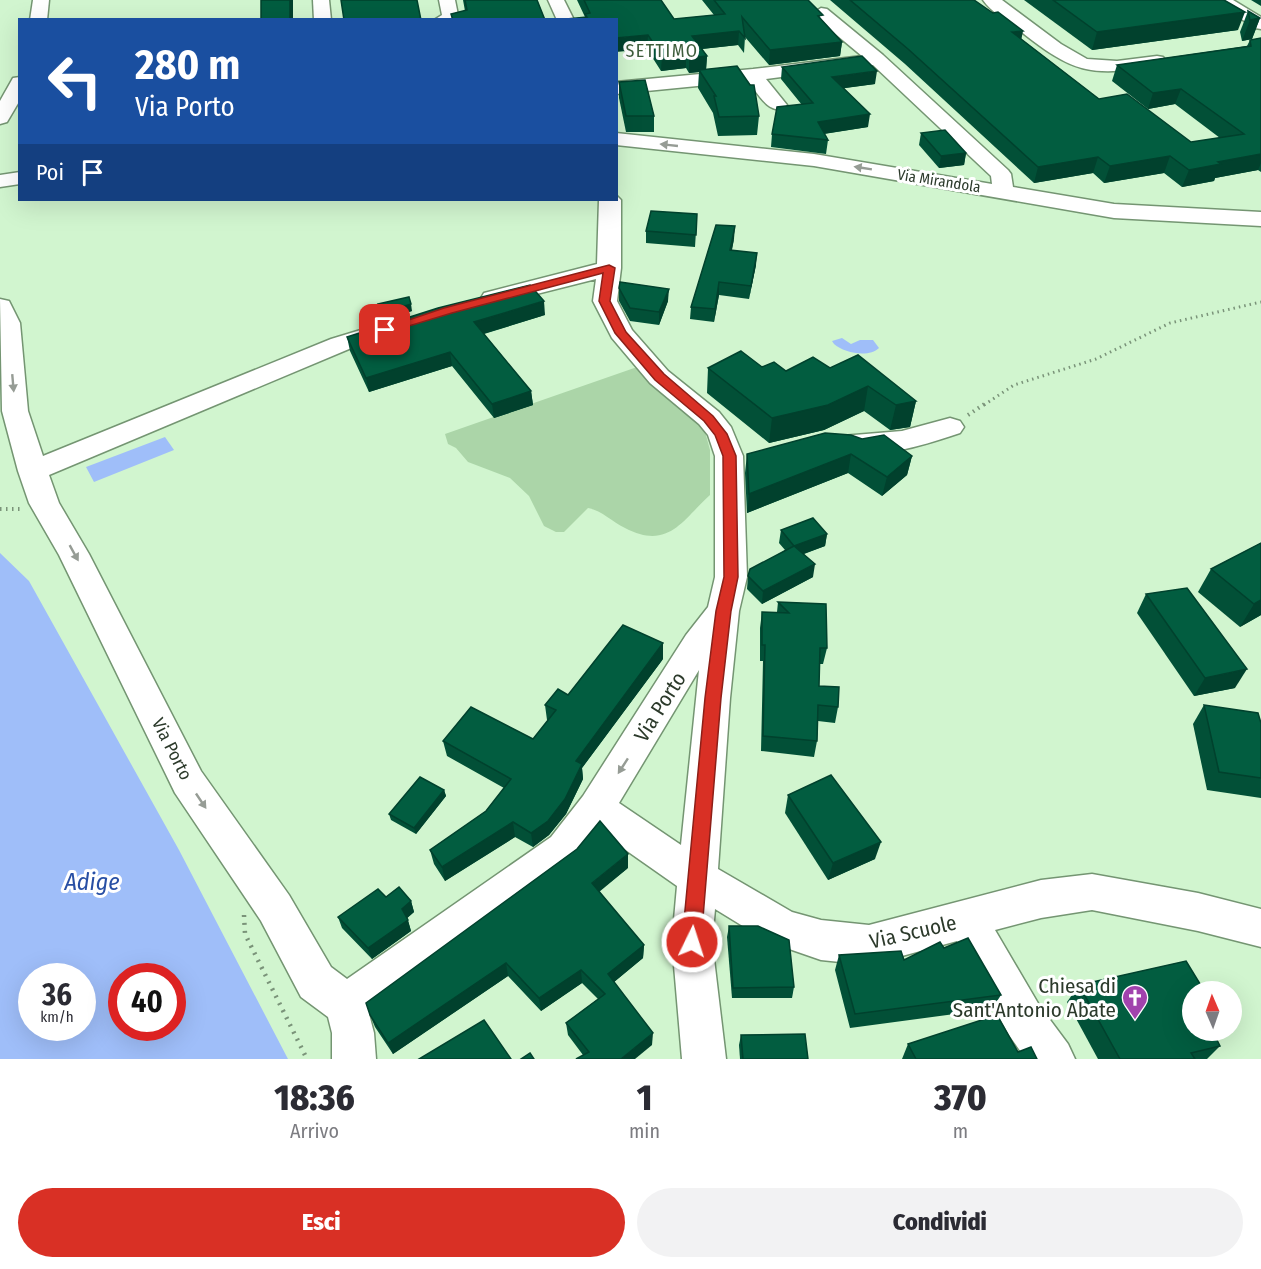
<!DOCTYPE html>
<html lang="it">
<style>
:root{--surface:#fff;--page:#f2f2f3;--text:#2b2b33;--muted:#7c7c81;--accent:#d93025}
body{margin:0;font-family:"Fira Sans Condensed",sans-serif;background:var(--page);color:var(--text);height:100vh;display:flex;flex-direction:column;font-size:22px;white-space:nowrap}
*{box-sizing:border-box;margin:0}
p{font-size:20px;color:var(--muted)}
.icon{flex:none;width:33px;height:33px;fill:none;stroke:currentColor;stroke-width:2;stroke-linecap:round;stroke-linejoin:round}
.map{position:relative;height:1059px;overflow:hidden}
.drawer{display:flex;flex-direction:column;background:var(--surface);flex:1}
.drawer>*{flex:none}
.banner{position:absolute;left:18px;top:18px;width:600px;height:183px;border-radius:0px;box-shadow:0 6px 24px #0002;background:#1a4fa0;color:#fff;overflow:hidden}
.needle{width:39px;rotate:358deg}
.controls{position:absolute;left:1182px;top:981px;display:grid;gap:12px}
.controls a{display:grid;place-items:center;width:60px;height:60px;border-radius:50%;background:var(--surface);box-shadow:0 6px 24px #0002;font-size:30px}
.speed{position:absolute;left:18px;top:963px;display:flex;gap:12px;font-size:30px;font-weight:700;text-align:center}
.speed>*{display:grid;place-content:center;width:78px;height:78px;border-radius:50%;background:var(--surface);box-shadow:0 6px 24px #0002;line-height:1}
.speed small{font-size:15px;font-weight:400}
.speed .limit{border:9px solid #d22;background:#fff;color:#111}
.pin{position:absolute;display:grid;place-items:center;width:51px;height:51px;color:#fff;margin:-26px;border-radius:12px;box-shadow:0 3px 9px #0006}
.me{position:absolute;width:66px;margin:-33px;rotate:4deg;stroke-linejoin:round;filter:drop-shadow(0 0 4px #0008)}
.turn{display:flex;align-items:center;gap:21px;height:126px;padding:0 18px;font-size:27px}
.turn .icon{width:78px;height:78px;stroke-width:2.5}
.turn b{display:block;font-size:42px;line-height:51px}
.then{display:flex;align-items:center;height:57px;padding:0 18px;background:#0003;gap:12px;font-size:22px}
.eta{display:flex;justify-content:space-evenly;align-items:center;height:102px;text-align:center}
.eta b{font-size:36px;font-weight:800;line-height:42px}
.action{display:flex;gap:12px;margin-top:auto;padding:12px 18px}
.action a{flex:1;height:69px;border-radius:36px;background:var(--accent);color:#fff;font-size:24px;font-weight:800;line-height:69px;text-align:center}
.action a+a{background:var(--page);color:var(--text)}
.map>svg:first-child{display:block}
.green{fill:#abd5a8}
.water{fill:#9fbef9;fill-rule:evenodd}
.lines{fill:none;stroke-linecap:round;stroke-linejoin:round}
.minor-casing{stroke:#749572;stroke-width:3}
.path-far2{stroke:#7a9379;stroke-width:3;stroke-dasharray:1.5 4;stroke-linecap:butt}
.path-far1{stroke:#7a9379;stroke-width:4;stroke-dasharray:1.5 4.5;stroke-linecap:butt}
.path{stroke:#7a9379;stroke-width:4.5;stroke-dasharray:2 6;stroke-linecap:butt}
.minor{fill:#fff;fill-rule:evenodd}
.wall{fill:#025037}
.shaded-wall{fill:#01412d}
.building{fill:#025d40;stroke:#01412d;stroke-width:1.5}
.oneway{fill:#969c95}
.route{fill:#d93025;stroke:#8d1f18;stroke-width:1.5}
.labels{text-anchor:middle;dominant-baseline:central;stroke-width:6;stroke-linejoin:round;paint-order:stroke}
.far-street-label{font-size:15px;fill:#2c3a2b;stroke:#fff}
.far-quarter-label{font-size:18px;letter-spacing:1.5px;fill:#3e5d3c;stroke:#fff}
.street-label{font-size:18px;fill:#2c3a2b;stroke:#fff}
.near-street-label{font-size:21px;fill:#2c3a2b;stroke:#fff}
.near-poi-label{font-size:21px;fill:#2c3a2b;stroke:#fff;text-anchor:end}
.near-water-label{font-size:24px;font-style:italic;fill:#284fa4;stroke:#fff}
</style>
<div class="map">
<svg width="1261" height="1059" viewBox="0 0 1261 1059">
<rect width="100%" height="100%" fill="#d1f5cf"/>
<path class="green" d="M640,366L704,428L710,450V495C683,519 669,551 625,528C612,522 603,511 588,508L564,532H556L544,526L529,496L510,478L468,462L456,448L448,444L445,434Z"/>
<g class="water">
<path d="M842,338L851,344L860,340H873L879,348C869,358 844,353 834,344L832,341Z"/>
<polygon points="165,437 174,450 94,482 86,467"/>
<path d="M0,553L29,581L179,850L288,1059H0ZM82,976V1028H32V976ZM122,976H172V1028H122Z"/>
</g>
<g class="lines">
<defs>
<g id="minor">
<polygon points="33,0 49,0 47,20 30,20"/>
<polygon points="313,0 329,0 331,20 314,20"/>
<polygon points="439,0 455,0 459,20 434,20 442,15"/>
<polygon points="548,0 564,0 574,20 557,20"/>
<path d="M983,0H1002L1061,44L1087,59L1117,61L1157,56L1163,57L1166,61L1163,65L1157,66C1089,77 1073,73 1019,30C1007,21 991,12 983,0Z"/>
<polygon points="1213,0 1233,0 1261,17 1261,29 1255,28"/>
<path d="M821,8L827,9L883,55L1008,170L1011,174L1013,187L1114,204L1261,212V226L1114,218L814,166L616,145V133L814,154L992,184L991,176L873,65L766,79L787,105L784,109C767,113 758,93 748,81L616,94V82L753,69L862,56L815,17L813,13Z"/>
<polygon points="20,77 20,100 7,122 0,124 0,101 13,78"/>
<polygon points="20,172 20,184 0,187 0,175"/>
<path d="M616,195L621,200V268L617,301L632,330L668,371L719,412L731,427L743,456L747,577L739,611L730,698L718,869L792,912L821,920L869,925L1041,880L1092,874L1198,893L1261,909V947L1198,931L1092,910L1041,918L995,930L1039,1005L1068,1044L1075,1059H1026L1009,1035L957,941L869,965L821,960L769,942L715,909L712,942L726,1059H682L672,942L677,886L600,832L577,861L369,1014L374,1033L376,1059H332V1033L328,1017L301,997L261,921L175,793L59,555L29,503L18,471L2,411L0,299L9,301L20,323L28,411L43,456L331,339L387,322L396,324L399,329L396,334L349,349L49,475L59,503L89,554L201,771L289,895L331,967L347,979L551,837L583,796L686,635L708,607L715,577V456L708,435L699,424L650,383L612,338L593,301L596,279L493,305L484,303L481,298L484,293L597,264L599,200H616ZM699,670L681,845L619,803Z"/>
<path d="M950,418L960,421L964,427L960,433C924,445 880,460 842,450L838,443L842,436L902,431Z"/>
</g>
</defs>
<use href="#minor" class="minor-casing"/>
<polyline class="path-far2" points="984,405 1014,385 1096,359 1170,323 1261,302"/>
<g class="path-far1">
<polyline points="968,415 986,403"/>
<polyline points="0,509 21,509"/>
</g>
<polyline class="path" points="244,915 245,934 307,1059"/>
<use href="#minor" class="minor"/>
</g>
<g class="wall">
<polygon points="463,0 537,0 545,20 452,20 451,14 465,11"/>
<polygon points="577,0 661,0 674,19 714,15 702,0 808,0 822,20 842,42 840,56 769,65 745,37 744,53 738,45 702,49 707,56 706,69 759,116 757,135 718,136 713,113 698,88 699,72 689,73 686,68 661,71 647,49 616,20 585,17"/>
<polygon points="830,0 974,0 1021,39 1099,99 1191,142 1220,138 1175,104 1148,109 1112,81 1117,65 1247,46 1250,40 1261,38 1261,172 1258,170 1215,178 1214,181 1182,187 1164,173 1104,183 1093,173 1034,183 905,64"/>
<polygon points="1024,0 1224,0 1238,30 1092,50"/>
<polygon points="1251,0 1261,0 1261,6"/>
<polygon points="1248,11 1260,18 1252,39 1242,41 1240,32"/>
<polygon points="782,67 875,84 844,88 868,127 824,134 828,140 826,154 771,147 772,134 802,105 781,79"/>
<polygon points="619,82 654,116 654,132 626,132 619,98"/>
<polygon points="921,133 966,153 964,165 939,168 919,145"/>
<polygon points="697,214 695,247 646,243 646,231"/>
<polygon points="734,239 732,250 756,265 749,299 719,295 714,322 690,319 691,307"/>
<polygon points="619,288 668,301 659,325 630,321 619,301"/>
<polygon points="378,304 412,311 385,319 379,310"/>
<polygon points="545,315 484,334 531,391 533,405 494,418 452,366 369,392 350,351 347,337"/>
<polygon points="762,367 786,371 830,368 916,401 910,427 890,430 864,411 824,430 769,443 707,393 708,368"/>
<polygon points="862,439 912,456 907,475 882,496 848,473 747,513 745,473 747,454"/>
<polygon points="781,530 827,534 825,546 804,554 813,577 762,604 747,589 748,576 785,550 779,543"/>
<polygon points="1261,543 1261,615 1240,627 1198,592 1211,569"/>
<polygon points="1146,594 1235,688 1194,696 1137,613"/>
<polygon points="778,602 827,648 823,664 819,664 819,686 838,707 835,723 818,721 817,741 814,757 761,751 763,661 760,661 760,628 762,612 777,612"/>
<polygon points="663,659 582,768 583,779 566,814 549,835 533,847 515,837 445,881 434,864 430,850 486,811 504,788 447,756 443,741 533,739 548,721 547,720 545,705 568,695"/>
<polygon points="1204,705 1261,723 1261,798 1207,790 1193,724"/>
<polygon points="444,790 446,796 416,834 391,820 389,814"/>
<polygon points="788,795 875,859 828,880 785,813"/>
<polygon points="628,868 599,891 644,945 643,958 614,982 652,1045 583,1055 568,1035 566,1023 598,999 582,983 541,1011 508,976 393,1054 375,1027 370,1015"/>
<polygon points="386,897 411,901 414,912 407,918 411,931 372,959 342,928 338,917"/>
<polygon points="729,926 794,987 792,998 732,998 727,937"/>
<polygon points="944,948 1001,995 992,1009 850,1028 835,970 839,955 904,960"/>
<polygon points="1079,985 1192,992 1220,1046 1207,1059 1098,1059 1067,1002"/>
<polygon points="741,1035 808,1059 740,1059 739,1045"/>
<polygon points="908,1044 1018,1052 1037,1059 902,1059"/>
</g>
<g class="shaded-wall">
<rect x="290" y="0" width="3" height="20"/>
<polygon points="1245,12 1238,30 1092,50 1097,32"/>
<polygon points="1260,18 1252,39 1242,41 1250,20"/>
<polygon points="739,31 738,45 692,50 692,36"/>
<polygon points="1023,31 1020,46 1012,32"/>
<polygon points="648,35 647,49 616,52 616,38"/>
<polygon points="842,42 840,56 769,65 770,50"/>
<polygon points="686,54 686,68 661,71 662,56"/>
<polygon points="707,56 706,71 699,70 699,72 689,73 689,58"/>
<polygon points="877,71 875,84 831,90 832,77"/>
<polygon points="1181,89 1175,104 1148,109 1153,93"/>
<polygon points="870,114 868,127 816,135 818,122"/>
<polygon points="966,153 964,165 939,168 941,156"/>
<polygon points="1261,154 1261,163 1258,170 1215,178 1214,181 1182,187 1189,170 1218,162"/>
<polygon points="1170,156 1164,173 1104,183 1110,166"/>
<polygon points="1098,157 1093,173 1034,183 1038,167"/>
<polygon points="735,226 734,239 729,262 730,250"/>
<polygon points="757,253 756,265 749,299 751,286"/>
<polygon points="719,282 719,295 714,322 715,309"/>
<polygon points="669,289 668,301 659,325 659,312"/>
<polygon points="544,301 545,315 476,336 474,322"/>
<polygon points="411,304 412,311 385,319 384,313"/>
<polygon points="450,352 452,366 369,392 366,378"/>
<polygon points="868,386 864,411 824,430 769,443 772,418"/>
<polygon points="531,391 533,405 494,418 492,404"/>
<polygon points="916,401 910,427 890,430 896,405"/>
<polygon points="851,454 848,473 747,513 749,494"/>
<polygon points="912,456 907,475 882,496 887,477"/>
<polygon points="827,534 825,546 792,558 794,546"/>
<polygon points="815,564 813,577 762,604 763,591"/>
<polygon points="1261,600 1261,615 1240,627 1254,604"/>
<polygon points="663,643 663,659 582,768 583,779 566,814 549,835 533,847 531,833 576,761"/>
<polygon points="1247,669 1235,688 1194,696 1205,678"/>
<polygon points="444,790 446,796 416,834 414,828"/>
<polygon points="513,822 515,837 445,881 442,867"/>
<polygon points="881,842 875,859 828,880 833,863"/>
<polygon points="628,854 628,868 593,897 592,883"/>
<polygon points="411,901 414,912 405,920 402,909"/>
<polygon points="408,920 411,931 372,959 368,948"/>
<polygon points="644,945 643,958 608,987 608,974"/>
<polygon points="506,963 508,976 393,1054 388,1043"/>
<polygon points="581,970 582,983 541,1011 539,998"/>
<polygon points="653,1033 652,1045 635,1059 621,1059"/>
</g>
<g class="building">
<rect x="261" y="0" width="29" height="20"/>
<polygon points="341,0 417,0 421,20 344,20"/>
<polygon points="465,0 537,0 545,20 453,20 451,14 467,10"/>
<polygon points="584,0 661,0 674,19 725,14 714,0 808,0 823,15 818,16 842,42 770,50 742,17 745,38 739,31 692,36 707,56 689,58 686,54 662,56 648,35 616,38 616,20 556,20 587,17 585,14 590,13"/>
<polygon points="850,0 974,0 993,13 998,12 1023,31 1012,32 1099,99 1127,94 1191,142 1244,134 1181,89 1153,93 1117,65 1251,46 1250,40 1261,38 1261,154 1218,162 1221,164 1189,170 1170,156 1110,166 1098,157 1038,167 908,49"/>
<polygon points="1053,0 1224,0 1245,12 1097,32"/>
<polygon points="1248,11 1260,18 1250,20"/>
<polygon points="862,56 877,71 832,77 870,114 818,122 828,140 772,134 777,107 813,103 782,67"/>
<polygon points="737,66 750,85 754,85 759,116 719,117 714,96 716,96 699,70"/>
<polygon points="645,80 654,116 626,116 619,82"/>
<polygon points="945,130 966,153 941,156 921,133"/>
<polygon points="651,211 697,214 696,235 646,231"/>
<polygon points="716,225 735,226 730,250 757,253 751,286 719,282 715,309 691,307"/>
<polygon points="620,282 669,289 659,312 630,308 619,288"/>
<polygon points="530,285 544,301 474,322 531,391 492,404 450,352 366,378 347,337 438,308"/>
<polygon points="409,297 411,304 384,313 378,304"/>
<polygon points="741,351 762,367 774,362 786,371 813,357 830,368 858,355 916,401 896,405 868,386 828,405 772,418 708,368"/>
<polygon points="825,433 851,435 862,439 884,435 912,456 887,477 851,454 749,494 747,454"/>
<polygon points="813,518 827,534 794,546 781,530"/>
<polygon points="1261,543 1261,600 1254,604 1211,569"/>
<polygon points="794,546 815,564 763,591 748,576 750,569"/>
<polygon points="1187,588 1247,669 1205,678 1146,594"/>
<polygon points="778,602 826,604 827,648 820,648 819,686 839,687 838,707 818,705 817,741 763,736 765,645 762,645 762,612 789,613"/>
<polygon points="623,625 663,643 576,761 582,764 565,799 548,821 531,833 513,822 442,867 430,850 486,811 511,779 443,741 471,707 533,739 556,710 545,705 558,689 568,695"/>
<polygon points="1204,705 1258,713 1261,723 1261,778 1219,772"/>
<polygon points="831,775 881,842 833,863 788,795"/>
<polygon points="420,777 444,790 414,828 389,814"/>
<polygon points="600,821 628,854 592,883 644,945 608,974 653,1033 621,1059 576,1059 589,1052 566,1023 605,994 581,970 539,998 506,963 388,1043 370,1015 366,1003 577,849"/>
<polygon points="399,887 411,901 402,909 408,920 368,948 338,917 378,889 386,897"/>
<polygon points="729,926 758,926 789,940 794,987 733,988"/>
<polygon points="968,938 1001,995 855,1014 839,955 901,951 904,960 940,942 944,948"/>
<polygon points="1186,961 1205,992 1192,992 1192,1030 1212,1030 1220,1046 1191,1053 1195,1059 1120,1059 1079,985"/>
<polygon points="997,1015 1018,1052 1031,1047 1037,1059 916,1059 908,1044"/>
<polygon points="484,1020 511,1059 419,1059"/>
<polygon points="805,1034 808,1059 743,1059 741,1035"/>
<polygon points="530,1053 534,1059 521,1059"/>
</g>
<defs><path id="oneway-solid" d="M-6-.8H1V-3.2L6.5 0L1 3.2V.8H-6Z" transform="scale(1.5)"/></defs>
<g class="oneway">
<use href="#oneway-solid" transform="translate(669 145) rotate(-174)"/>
<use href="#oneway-solid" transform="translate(863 168) rotate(-171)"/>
<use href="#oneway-solid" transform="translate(13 383) rotate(85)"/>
<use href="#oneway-solid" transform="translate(74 553) rotate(61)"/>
<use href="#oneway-solid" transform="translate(623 766) rotate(123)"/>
<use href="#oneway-solid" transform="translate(201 801) rotate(56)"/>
</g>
<polygon class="route" points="609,265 615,268 610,301 626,332 664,374 713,416 727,434 736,456 738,577 731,611 721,698 701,942 698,948 692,951 685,948 682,942 705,698 716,611 724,577 723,456 715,435 704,421 655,380 615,333 599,301 603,273 452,313 389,332 385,333 379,330 444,308"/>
<defs>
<symbol id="church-pin" viewBox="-11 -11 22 30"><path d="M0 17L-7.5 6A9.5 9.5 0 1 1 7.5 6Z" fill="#a143ad" stroke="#fff"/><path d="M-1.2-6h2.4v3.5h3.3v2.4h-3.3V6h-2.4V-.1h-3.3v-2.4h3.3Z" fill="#fff"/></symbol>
</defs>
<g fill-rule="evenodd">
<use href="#church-pin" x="1120" y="983" width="30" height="40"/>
</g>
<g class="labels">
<g class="far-street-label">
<text transform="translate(939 181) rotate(9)">Via Mirandola</text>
</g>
<g class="far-quarter-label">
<text x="662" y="51">SETTIMO</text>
</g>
<g class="street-label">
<text transform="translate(172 749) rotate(63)">Via Porto</text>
</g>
<g class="near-street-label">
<text transform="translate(660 707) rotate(-58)">Via Porto</text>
<text transform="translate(913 932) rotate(-13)">Via Scuole</text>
</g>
<g class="near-poi-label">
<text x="1116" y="986">Chiesa di<tspan x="1116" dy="24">Sant'Antonio Abate</tspan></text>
</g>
<g class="near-water-label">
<text x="92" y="882">Adige</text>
</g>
</g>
</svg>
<div class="controls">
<a><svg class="needle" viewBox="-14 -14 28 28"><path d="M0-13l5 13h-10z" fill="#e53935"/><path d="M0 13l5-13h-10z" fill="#7c7c81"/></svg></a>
</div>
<div class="speed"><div>36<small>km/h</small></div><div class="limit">40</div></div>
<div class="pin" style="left:385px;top:330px;background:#d93025"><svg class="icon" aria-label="arrive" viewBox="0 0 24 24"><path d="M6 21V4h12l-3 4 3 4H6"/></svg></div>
<svg class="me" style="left:692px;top:942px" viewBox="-20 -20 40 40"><circle r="17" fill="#d93025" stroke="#fff" stroke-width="3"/><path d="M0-11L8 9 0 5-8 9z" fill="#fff"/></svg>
<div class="banner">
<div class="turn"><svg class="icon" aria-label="left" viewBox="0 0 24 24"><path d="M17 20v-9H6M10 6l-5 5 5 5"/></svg><div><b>280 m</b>Via Porto</div></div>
<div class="then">Poi<svg class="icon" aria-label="arrive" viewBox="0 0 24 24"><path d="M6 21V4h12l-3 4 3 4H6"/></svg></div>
</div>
</div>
<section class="drawer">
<div class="eta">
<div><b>18:36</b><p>Arrivo</p></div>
<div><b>1</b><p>min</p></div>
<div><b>370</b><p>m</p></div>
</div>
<div class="action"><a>Esci</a><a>Condividi</a></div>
</section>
